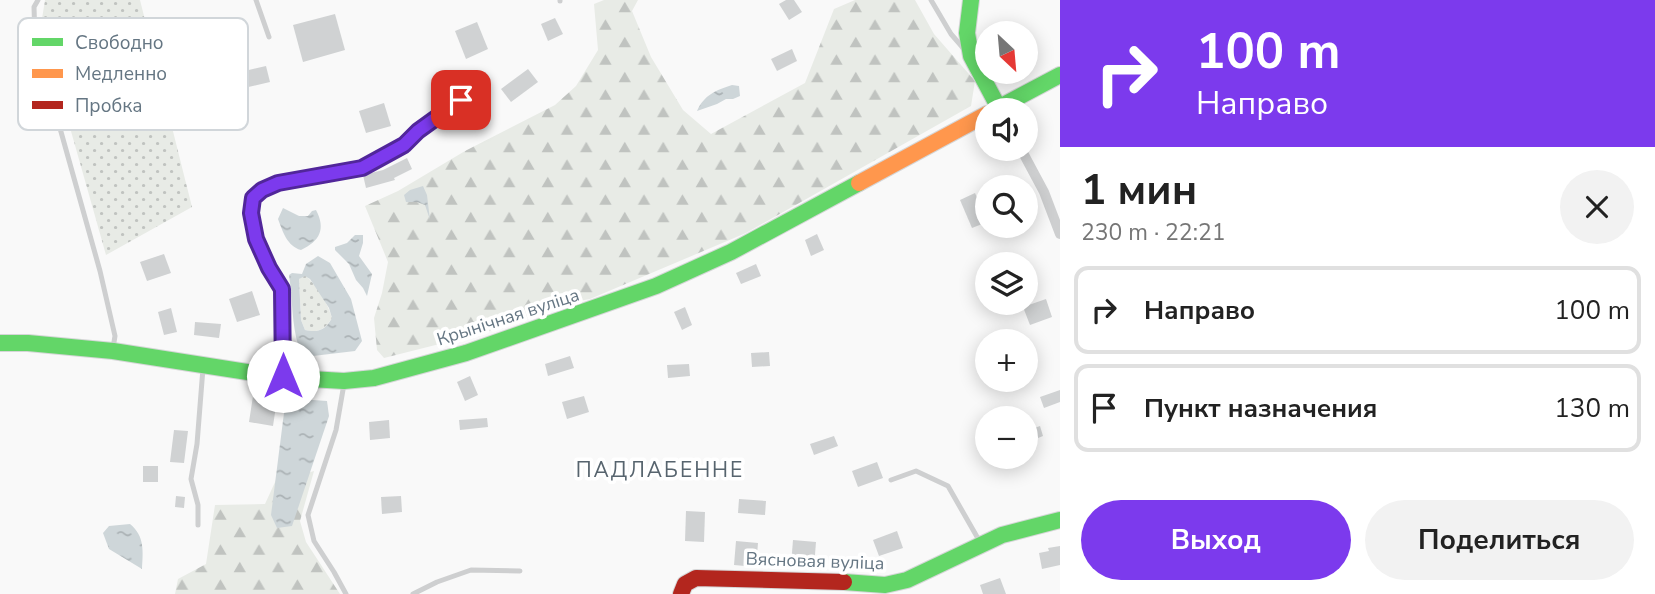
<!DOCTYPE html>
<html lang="ru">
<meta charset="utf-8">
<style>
:root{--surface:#fff;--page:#f2f2f2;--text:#222;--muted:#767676;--line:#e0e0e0;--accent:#7c3aed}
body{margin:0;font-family:"Nunito Sans",sans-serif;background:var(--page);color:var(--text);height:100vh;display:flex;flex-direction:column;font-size:26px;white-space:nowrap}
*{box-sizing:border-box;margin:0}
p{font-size:23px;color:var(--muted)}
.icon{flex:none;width:38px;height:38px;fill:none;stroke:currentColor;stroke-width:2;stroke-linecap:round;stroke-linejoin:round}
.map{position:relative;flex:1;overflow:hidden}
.drawer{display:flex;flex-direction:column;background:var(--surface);width:595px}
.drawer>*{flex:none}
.banner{background:#7c3aed;color:#fff;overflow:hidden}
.needle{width:46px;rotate:154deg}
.fabs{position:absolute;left:975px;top:21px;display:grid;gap:14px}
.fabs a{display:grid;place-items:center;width:63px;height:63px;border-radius:50%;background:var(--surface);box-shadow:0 4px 18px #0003;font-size:35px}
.pin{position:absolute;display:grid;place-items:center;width:60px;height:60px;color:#fff;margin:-30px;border-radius:14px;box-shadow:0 4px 10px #0006}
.me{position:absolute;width:77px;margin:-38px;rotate:0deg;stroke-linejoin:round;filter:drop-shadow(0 0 5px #0008)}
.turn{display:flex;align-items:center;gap:24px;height:147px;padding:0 21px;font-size:32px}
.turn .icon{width:91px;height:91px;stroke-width:2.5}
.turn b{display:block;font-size:49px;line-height:60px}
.round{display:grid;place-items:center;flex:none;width:74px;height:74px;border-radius:37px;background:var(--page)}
.overview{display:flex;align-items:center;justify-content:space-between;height:119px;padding:0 21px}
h1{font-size:42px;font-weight:700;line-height:52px}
.primary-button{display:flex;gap:14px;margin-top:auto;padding:14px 21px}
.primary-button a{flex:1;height:80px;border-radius:42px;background:var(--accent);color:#fff;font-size:28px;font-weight:700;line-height:80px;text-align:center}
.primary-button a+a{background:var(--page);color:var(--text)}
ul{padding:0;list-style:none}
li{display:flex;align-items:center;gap:21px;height:88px;margin:0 14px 10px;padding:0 7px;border:4px solid var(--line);border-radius:14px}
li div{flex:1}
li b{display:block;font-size:26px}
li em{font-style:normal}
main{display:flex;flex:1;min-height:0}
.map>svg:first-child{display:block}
.grass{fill:url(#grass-dots)}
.forest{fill:url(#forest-firs)}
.water{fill:url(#water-ripples);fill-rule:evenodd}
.building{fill:#d0d2d3}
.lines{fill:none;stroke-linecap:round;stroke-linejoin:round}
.fast-casing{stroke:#d5d6d7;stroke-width:18}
.slow-casing{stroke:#d5d6d7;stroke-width:18}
.jam-casing{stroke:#d5d6d7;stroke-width:18}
.lane{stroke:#cecfd0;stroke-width:5}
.street{stroke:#cecfd0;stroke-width:10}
.fast{stroke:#63d668;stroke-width:16}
.slow{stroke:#ff974d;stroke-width:16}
.jam{stroke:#b3261e;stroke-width:16}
.route-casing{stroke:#51269a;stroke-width:18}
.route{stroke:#7c3aed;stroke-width:12}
.labels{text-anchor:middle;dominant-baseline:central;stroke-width:7;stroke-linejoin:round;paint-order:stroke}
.street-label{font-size:18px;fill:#657683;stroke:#fff}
.quarter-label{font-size:21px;letter-spacing:2px;fill:#57646e;stroke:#fff}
.key{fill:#fff;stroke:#d1d6da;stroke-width:2}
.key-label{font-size:19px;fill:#657683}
</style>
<main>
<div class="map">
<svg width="1060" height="594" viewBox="0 0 1060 594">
<defs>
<pattern id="grass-dots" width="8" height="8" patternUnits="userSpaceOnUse" patternTransform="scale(1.75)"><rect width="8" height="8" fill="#e8ebe6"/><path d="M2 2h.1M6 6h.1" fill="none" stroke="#c0c3c0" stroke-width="1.8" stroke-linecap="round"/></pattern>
<pattern id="forest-firs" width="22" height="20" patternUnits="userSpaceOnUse" patternTransform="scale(1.75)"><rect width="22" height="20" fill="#e8ebe6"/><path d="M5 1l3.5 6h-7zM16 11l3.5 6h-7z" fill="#c0c3c0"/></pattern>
<pattern id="water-ripples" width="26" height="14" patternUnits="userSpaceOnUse" patternTransform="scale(1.75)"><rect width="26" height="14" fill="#ced6d9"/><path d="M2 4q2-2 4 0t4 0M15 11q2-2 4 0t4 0" fill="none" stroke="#abb2b5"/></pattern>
</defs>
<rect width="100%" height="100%" fill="#f9f9f9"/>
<g class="grass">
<polygon points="45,0 140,0 192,207 106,255 41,25"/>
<path d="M305,275C317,285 328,304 332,318C324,330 319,333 305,330L301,320L299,279Z"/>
</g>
<g class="forest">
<polygon points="604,0 638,0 632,11 651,57 683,110 711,134 805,83 834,9 855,0 915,0 934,34 975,81 971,106 746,233 590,299 568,303 487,332 384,358 377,350 374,318 382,293 388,262 365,206 398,191 465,151 555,105 576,86 598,50 594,4"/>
<polygon points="281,469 304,474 314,471 300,521 306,542 340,594 175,594 178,579 206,564 215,505 265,504"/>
</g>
<g class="water">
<path d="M732,85L739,86L740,96L733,99H726L717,104L697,111C704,95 716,90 732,85Z"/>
<polygon points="423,186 427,195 430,220 425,205 417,202 406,202 404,195 410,190"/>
<path d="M283,208L299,216H308L312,211L316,210C326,229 320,241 301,250C287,246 283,232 278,219Z"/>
<polygon points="355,235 363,235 363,243 359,256 372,274 367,296 363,288 356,280 349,264 335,250 335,247 347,243"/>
<path d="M318,256L330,263L351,299L362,341L355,351L313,356L299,348C291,323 293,300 289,275L292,273L302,274L306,264ZM305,276L310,279L329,308L332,318C325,330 319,333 305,330L301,320L299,279Z"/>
<polygon points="299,399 327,401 329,416 292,526 277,528 271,515 285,405"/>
<path d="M130,524C145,536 143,552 142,569L109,549L103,533L109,526Z"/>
</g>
<g class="building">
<polygon points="786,0 794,0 802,12 789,20 779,4"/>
<polygon points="335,14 345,50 303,62 293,25"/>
<polygon points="555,18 563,34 548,41 541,24"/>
<polygon points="477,22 488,49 466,59 455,31"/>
<polygon points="792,49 797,61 777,71 771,59"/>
<polygon points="266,66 270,82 231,91 232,96 213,100 208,77 227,73 228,75"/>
<polygon points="528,69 538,82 511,102 501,89"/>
<polygon points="384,103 391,126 366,133 359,111"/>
<polygon points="407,158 412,169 394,178 395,180 366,188 363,175 383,170"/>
<polygon points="975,193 987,222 972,228 960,200"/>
<polygon points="817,234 824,250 811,256 805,240"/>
<polygon points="164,254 171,273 147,281 140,262"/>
<polygon points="756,264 761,276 741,284 736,273"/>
<polygon points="252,291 260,315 237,322 229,299"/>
<polygon points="1046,299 1052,317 1030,325 1023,307"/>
<polygon points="685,307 692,325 682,330 674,312"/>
<polygon points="171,308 177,332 164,335 158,312"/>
<polygon points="195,322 221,324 219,338 194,335"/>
<polygon points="769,352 770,366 752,367 751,353"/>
<polygon points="570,356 574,368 548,376 545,364"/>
<polygon points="689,364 690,376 668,378 667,365"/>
<polygon points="470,376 478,395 465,401 457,382"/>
<polygon points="1060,390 1060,402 1044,408 1040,397"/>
<polygon points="253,396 277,399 273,426 249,422"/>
<polygon points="584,396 589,412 567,419 562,402"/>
<polygon points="487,418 488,427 460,430 459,420"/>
<polygon points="389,420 390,438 370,440 369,422"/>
<polygon points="1040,426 1043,436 1026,443 1026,431"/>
<polygon points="174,430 188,431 184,463 170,462"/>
<polygon points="834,436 838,446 814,455 810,444"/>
<polygon points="877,462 883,478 858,487 852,471"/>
<rect x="143" y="466" width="15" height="16"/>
<polygon points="176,496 185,497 184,508 175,507"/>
<polygon points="401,496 402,512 382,514 381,497"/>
<polygon points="739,499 766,501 765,515 738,513"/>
<polygon points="686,511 705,512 704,542 685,541"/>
<polygon points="897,531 903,548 879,556 873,540"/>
<polygon points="793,540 816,542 814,567 791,565"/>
<polygon points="736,541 758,543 756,567 734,565"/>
<polygon points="1060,546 1060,565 1042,569 1039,553 1049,551 1048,548"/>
<polygon points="1000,578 1006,594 983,594 980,585"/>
</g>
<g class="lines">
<defs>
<g id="fast">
<polyline points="971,0 967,33 971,56 1000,110"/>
<polyline points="994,110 1060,75"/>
<polyline points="0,343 28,343 113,351 260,374 310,379 344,381 374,378 466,353 656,286 731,252 859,183"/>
<polyline points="844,582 885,585 907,580 1002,535 1060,520"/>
</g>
<polyline id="slow" points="859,183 987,114"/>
<polyline id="jam" points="681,594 685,584 696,578 844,582"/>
</defs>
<use href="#fast" class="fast-casing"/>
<use href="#slow" class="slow-casing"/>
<use href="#jam" class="jam-casing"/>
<g class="lane">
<polyline points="38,0 34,7 35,39 100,271 115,336 113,348"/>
<polyline points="256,0 269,37"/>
<polyline points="560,0 560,1"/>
<polyline points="931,0 951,34 964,49"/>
<polyline points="283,375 282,289 269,268 256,239 251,213 253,198 262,190 278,183 362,168 404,145 418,131 461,100 478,82"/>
<polyline points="344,384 336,430 308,515 314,541 334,572 346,594"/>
<polyline points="891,480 916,471 948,486 980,542"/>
<polyline points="198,525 198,505 191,479 197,444 203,368"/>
<polyline points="413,594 437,582 471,570 520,571"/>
</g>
<polyline class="street" points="1021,149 1044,192 1060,234"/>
<use href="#fast" class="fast"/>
<use href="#slow" class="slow"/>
<use href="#jam" class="jam"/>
</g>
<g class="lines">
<defs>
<polyline id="route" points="283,376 282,289 269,268 256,239 251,213 253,198 262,190 278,183 362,168 404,145 418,131 461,100"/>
</defs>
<use href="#route" class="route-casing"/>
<use href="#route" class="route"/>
</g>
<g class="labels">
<g class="street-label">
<text transform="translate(508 317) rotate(-18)">Крынічная вуліца</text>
<text transform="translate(815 561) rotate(2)">Вясновая вуліца</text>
</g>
<g class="quarter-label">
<text x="660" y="470">ПАДЛАБЕННЕ</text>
</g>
</g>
<rect x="18" y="18" width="230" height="112" rx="10" class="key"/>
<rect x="32" y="38" width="31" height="8" fill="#63d668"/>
<rect x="32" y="69" width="31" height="9" fill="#ff974d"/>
<rect x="32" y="101" width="31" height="8" fill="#b3261e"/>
<g class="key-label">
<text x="75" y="49">Свободно</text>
<text x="75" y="80">Медленно</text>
<text x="75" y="112">Пробка</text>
</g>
</svg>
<div class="fabs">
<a><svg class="needle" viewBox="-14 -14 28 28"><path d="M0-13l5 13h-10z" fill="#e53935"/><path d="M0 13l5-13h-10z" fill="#767676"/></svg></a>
<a><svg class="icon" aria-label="sound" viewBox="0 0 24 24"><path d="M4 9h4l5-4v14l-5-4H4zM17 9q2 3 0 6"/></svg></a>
<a><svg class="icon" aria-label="search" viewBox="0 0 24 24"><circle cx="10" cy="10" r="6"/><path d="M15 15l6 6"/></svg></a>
<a><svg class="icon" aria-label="layers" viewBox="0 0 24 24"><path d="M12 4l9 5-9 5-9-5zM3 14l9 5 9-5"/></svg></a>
<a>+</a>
<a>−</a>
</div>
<div class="pin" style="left:461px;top:100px;background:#d93025"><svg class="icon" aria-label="arrive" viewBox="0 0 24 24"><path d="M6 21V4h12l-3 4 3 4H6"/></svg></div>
<svg class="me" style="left:283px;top:376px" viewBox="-20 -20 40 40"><circle r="19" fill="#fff"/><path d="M0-13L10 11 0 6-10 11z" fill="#7c3aed"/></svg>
</div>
<section class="drawer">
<div class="banner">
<div class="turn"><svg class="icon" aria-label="right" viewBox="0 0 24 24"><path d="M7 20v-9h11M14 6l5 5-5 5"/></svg><div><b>100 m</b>Направо</div></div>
</div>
<div class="overview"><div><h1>1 мин</h1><p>230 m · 22:21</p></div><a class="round"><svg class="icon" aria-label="close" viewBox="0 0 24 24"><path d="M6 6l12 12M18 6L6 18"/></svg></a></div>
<ul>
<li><svg class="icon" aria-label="right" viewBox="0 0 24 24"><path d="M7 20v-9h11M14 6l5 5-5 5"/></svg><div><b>Направо</b></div><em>100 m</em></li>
<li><svg class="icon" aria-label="arrive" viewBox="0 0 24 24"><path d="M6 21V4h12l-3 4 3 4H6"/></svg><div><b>Пункт назначения</b></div><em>130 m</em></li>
</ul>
<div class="primary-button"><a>Выход</a><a>Поделиться</a></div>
</section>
</main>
